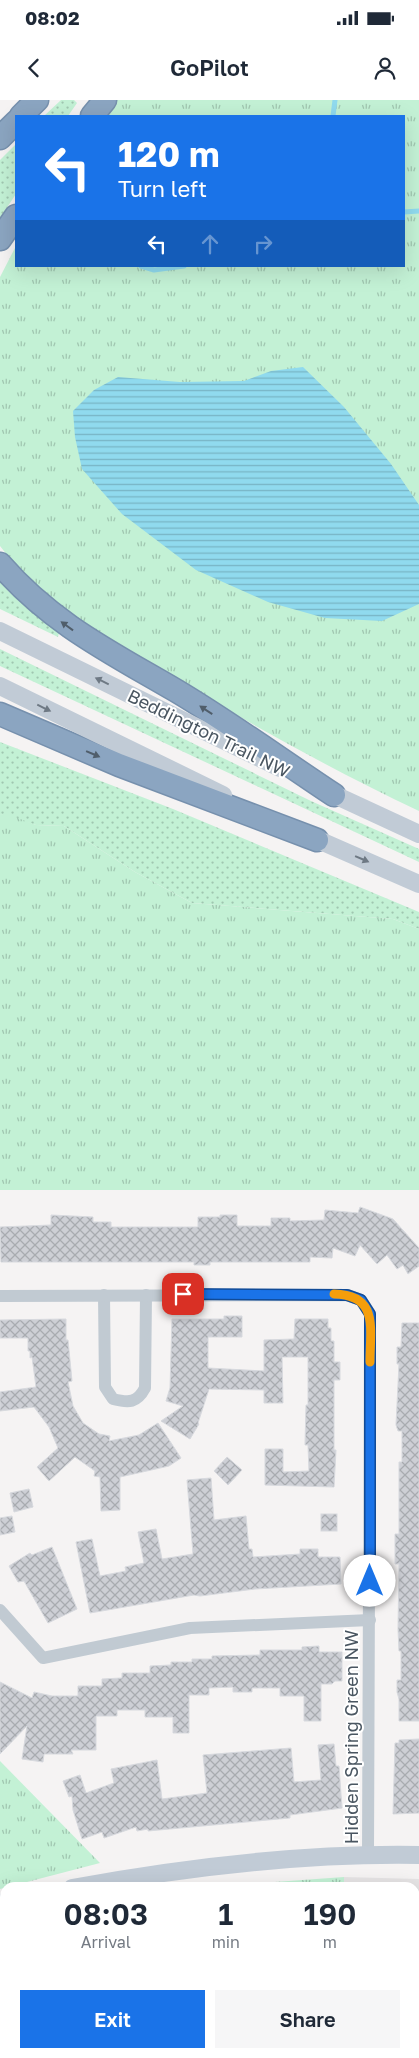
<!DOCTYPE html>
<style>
:root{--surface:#fff;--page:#f6f6f7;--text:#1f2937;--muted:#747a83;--accent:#1a73e8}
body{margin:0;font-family:"Golos Text",sans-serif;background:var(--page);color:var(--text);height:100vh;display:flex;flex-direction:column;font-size:19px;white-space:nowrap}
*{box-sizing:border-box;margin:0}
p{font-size:16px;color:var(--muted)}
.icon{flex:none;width:28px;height:28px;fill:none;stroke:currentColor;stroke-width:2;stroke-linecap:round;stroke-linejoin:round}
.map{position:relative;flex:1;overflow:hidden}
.details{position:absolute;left:0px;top:1782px;width:420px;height:176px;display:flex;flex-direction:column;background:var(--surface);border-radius:15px 15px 0 0;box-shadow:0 5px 20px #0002}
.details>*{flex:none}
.top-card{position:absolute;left:15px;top:15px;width:390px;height:152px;border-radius:0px;box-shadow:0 5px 20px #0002;background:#1a73e8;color:#fff;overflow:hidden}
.pin{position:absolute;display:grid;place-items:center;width:42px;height:42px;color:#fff;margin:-21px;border-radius:10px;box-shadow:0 2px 8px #0006}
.me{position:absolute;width:55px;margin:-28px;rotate:0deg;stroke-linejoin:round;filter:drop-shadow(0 0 4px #0008)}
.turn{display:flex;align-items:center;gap:18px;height:105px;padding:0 20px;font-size:22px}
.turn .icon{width:65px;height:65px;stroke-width:2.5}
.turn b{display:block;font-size:35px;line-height:42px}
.lanes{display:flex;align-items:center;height:48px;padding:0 20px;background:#0003;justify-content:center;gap:25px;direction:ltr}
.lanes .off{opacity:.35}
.eta{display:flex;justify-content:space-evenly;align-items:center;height:85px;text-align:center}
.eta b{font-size:30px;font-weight:600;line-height:35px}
.primary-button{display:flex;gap:10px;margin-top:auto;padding:10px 20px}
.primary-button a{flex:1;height:58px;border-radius:0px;background:var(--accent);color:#fff;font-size:20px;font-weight:600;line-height:58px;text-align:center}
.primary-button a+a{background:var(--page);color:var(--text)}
.status{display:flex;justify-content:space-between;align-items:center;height:35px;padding:0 25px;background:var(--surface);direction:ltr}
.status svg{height:14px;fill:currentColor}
header{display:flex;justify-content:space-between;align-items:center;height:65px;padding:0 20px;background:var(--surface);font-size:22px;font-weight:600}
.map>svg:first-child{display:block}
.education{fill:#e6e4e5}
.grass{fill:url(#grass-dots)}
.park{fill:url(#park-tufts)}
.water{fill:url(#water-rules)}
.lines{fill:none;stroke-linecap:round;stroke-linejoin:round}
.stream{stroke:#90daee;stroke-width:5}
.building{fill:url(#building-cross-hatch);stroke:#d7d9de}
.highway-casing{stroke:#7690ad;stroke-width:25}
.street{stroke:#c1cad2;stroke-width:12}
.secondary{stroke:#c1cbd6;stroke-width:18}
.highway{stroke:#8ba5c1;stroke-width:22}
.oneway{fill:#505e6b}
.oneway2{fill:#6e7984}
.route-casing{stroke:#114b97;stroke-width:12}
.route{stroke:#1a73e8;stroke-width:9}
.slow{stroke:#f59e0b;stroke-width:9}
.labels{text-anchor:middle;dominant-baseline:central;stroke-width:4;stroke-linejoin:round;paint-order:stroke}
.street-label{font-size:18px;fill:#4a5661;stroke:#fff}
</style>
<div class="status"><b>08:02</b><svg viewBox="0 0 49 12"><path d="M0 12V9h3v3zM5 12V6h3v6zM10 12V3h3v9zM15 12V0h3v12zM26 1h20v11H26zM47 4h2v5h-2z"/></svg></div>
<header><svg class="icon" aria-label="back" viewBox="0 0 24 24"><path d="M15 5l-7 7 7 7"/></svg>GoPilot<svg class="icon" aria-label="person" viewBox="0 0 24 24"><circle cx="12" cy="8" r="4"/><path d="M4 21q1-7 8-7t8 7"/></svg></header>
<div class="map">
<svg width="419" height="1958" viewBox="0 0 419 1958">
<defs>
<pattern id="grass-dots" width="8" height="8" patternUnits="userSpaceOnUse" patternTransform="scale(1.25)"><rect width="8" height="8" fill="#c3f1d5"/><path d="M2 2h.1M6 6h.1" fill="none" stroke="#a0c6b0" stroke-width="1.8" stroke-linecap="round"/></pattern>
<pattern id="park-tufts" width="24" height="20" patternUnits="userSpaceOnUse" patternTransform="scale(1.25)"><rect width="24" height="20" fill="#c3f1d5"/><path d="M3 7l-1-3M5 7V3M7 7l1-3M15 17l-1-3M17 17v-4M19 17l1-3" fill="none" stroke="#a0c6b0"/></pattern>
<pattern id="water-rules" width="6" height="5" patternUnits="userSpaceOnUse" patternTransform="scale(1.25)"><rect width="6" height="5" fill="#90daee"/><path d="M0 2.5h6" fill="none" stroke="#78b4c4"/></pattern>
<pattern id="building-cross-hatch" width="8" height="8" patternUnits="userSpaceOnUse" patternTransform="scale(1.25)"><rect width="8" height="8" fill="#cdcfd5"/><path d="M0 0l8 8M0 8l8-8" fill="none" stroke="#a8abb0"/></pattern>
</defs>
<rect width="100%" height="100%" fill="#f5f3f3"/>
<polygon class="education" points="344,1777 419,1779 419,1958 374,1958 369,1954 415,1954 415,1788 344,1787"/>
<g class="grass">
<polygon points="61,0 74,0 77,3 68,16 44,16"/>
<polygon points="16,44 16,94 0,118 0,60"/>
<polygon points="0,479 60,529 58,537 0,509"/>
<polygon points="0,549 311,701 419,749 419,762 0,566"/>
<polygon points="0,642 173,709 419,812 419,829 393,819 192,803 135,772 64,726 36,725 0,714"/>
</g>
<g class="park">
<path d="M116,0H419V711C330,669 245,621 160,570C102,534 42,502 0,446V177L16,146V166H404V16H104Z"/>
<polygon points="0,714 10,715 36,725 64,726 135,772 192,803 393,819 419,829 419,1090 0,1090"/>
<polygon points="0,1661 100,1763 0,1789"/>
<polygon points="344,1777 344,1787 203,1787"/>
<polygon points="5,1825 5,1954 369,1954 374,1958 0,1958 0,1826"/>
</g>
<polygon class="water" points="303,267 344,307 391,364 419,405 419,504 382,521 325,518 268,502 196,470 122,414 82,369 75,337 73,311 94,290 118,277 180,282 244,281 271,271"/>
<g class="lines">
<g class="stream">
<polyline points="333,16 335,0"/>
<polyline points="404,112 419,111"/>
<polyline points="141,166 154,170 184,166"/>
</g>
</g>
<g class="building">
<polygon points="360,1107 393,1119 419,1148 419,1166 408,1174 403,1165 397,1169 387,1155 377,1164 360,1145 355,1156 333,1148 332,1158 310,1157 310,1162 210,1162 210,1165 194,1165 194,1162 1,1162 0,1127 51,1125 51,1115 93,1117 93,1122 111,1122 111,1127 198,1127 198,1117 220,1117 220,1115 237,1115 237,1126 271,1126 271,1118 290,1118 290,1121 324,1120 325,1110 358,1113"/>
<polygon points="224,1216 242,1216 242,1237 208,1237 208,1268 264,1271 264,1240 294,1239 295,1219 328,1219 328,1228 331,1228 331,1241 334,1241 334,1262 340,1262 340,1280 334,1280 334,1350 336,1350 334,1387 265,1385 265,1349 283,1349 283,1372 309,1371 308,1345 305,1345 306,1305 308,1305 308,1257 282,1257 283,1303 264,1303 264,1290 209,1289 198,1323 199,1324 190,1339 161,1321 183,1306 166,1301 170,1288 172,1219 224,1219"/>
<polygon points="66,1219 66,1240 68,1240 72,1281 68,1282 73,1306 83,1323 99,1334 110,1336 109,1341 139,1335 158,1323 181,1358 169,1366 120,1377 120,1410 101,1411 100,1377 94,1376 95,1371 75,1357 49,1381 37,1367 58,1348 49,1327 34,1307 0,1311 0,1292 36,1287 32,1257 30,1258 30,1251 28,1251 28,1238 0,1238 0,1220"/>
<polygon points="402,1223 419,1223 419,1621 399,1621 399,1599 397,1592 397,1580 401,1580 401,1551 399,1551 398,1529 399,1464 395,1464 395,1434 399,1434 399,1362 402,1362 402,1331 398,1331 396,1325 399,1264 397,1264 397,1247 401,1247"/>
<polygon points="227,1357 242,1370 228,1385 214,1371"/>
<polygon points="211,1378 214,1420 246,1416 249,1449 252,1449 253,1457 300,1454 300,1449 318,1449 318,1457 340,1457 341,1484 255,1489 200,1496 194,1495 90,1513 76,1442 92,1439 100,1476 126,1471 125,1467 144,1463 138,1432 156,1429 162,1459 193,1454 187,1380"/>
<polygon points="29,1389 33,1407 14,1412 10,1393"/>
<rect x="321" y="1414" width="16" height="17"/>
<polygon points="12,1416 15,1432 0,1435 0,1418"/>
<polygon points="52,1447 77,1509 48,1523 24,1481 18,1482 9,1466 30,1453 32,1455"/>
<polygon points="319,1546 319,1552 342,1552 342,1581 335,1581 332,1584 321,1584 321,1621 304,1621 304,1596 280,1596 280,1588 252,1588 252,1592 233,1592 233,1587 209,1588 209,1595 189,1595 189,1633 173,1633 173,1617 145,1617 145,1610 117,1610 117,1616 96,1616 96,1650 71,1650 73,1654 44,1654 43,1662 22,1659 27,1626 0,1654 0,1582 32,1598 34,1592 52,1596 78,1596 78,1586 102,1586 102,1579 122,1578 122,1573 150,1573 150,1566 171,1565 171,1562 192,1562 192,1559 212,1559 212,1556 260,1555 260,1550 302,1550 302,1547"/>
<polygon points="419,1639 419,1713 393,1714 395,1643 399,1643 399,1640"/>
<polygon points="334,1644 336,1666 339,1666 342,1708 290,1715 290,1718 148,1731 148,1729 137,1731 136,1727 104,1738 102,1732 82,1739 73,1710 72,1696 69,1697 63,1681 80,1675 86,1693 114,1683 111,1669 157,1660 162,1699 207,1693 203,1655 291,1648 294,1682 321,1680 318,1645"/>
</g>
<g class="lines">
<defs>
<g id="highway">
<polyline points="21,16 37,0"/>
<polyline points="92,16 105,0"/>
<polyline points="0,38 16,22"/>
<polyline points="0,139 16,116"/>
<path d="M0,464C51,523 110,552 175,590C229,622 281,660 334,695"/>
<polyline points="0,614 119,665 317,740"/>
</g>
</defs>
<use href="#highway" class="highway-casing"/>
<g class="street">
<path d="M104,1195L105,1287L113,1299C129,1303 137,1303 145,1288L146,1195"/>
<polyline points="0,1196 347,1195 361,1200 370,1214 368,1754"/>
<polyline points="0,1510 43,1558 190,1528 370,1520"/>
</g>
<g class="secondary">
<polyline points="0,531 280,668"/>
<polyline points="0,586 223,695"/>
<polyline points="324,690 419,734"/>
<polyline points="307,735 419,784"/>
<path d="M72,1788C187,1767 302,1753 419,1755"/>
<polyline points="0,1803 5,1802"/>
</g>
<use href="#highway" class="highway"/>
</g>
<defs><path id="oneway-solid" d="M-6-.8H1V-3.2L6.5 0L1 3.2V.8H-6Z" transform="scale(1.25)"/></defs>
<g class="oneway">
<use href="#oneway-solid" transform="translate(67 526) rotate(-144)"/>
<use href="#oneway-solid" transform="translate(206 610) rotate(-147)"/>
<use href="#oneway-solid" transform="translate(93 654) rotate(23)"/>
</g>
<g class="oneway2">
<use href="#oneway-solid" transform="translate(102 581) rotate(-154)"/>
<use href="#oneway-solid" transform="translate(44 608) rotate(26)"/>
<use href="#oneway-solid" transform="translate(362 759) rotate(23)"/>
</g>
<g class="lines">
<defs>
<polyline id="route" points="183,1194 347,1195 361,1200 370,1214 370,1481"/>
</defs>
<use href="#route" class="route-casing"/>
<use href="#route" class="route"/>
<path class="slow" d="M334,1194C379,1195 370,1228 370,1262"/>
</g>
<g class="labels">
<g class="street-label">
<text transform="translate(209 633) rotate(26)">Beddington Trail NW</text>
<text transform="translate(351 1637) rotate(-90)">Hidden Spring Green NW</text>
</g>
</g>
</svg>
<div class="pin" style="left:183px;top:1194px;background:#d93025"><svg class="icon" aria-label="arrive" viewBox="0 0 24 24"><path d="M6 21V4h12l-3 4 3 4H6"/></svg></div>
<svg class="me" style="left:370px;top:1481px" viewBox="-20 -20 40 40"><circle r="19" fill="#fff"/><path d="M0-13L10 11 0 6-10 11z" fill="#1a73e8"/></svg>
<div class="top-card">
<div class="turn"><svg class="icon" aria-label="left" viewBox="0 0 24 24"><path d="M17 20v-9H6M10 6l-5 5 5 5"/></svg><div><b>120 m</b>Turn left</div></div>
<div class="lanes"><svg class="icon" aria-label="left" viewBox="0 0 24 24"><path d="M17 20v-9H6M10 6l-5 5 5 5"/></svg><svg class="icon off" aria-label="ahead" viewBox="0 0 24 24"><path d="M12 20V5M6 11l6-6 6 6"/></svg><svg class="icon off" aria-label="right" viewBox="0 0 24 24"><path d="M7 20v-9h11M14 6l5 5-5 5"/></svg></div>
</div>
<section class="details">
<div class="eta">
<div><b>08:03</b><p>Arrival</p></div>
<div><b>1</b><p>min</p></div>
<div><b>190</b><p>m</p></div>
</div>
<div class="primary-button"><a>Exit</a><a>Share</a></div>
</section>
</div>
